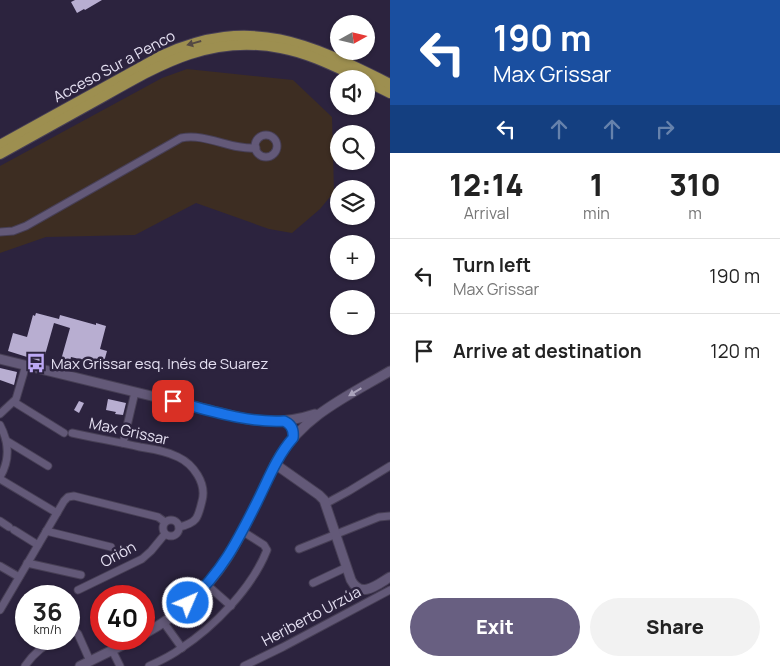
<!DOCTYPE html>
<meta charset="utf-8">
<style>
:root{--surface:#fff;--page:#f2f2f2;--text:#222;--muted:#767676;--line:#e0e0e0;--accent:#685f81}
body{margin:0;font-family:Manrope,sans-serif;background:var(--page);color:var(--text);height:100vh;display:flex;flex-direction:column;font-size:19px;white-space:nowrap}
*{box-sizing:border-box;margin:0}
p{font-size:16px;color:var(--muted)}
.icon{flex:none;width:28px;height:28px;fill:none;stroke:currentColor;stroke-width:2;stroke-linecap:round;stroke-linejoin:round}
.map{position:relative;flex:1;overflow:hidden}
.panel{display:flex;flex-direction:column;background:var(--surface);width:390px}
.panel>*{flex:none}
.top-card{background:#1a4fa0;color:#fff;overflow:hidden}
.needle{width:32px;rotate:82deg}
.tools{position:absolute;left:330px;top:15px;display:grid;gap:10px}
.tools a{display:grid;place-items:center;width:45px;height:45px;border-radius:50%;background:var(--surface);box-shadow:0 1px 4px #0004;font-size:25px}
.speed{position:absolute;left:15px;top:585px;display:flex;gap:10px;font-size:25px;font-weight:700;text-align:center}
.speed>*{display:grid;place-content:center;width:65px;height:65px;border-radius:50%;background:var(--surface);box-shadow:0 1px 4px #0004;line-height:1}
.speed small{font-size:12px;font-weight:400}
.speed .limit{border:8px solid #d22;background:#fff;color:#111}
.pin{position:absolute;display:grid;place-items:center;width:42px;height:42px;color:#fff;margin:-21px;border-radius:10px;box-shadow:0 2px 8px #0006}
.me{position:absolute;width:55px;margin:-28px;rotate:45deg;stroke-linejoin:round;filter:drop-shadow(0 0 4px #0008)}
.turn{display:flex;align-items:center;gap:18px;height:105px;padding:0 20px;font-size:22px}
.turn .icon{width:65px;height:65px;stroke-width:2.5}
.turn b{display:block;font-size:35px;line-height:42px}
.lanes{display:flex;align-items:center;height:48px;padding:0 20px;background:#0003;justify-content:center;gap:25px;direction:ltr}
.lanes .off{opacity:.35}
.eta{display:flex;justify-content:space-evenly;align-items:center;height:85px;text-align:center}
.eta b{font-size:30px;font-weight:800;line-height:35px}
.primary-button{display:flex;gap:10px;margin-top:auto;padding:10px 20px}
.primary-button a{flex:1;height:58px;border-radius:30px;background:var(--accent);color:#fff;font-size:20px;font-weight:800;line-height:58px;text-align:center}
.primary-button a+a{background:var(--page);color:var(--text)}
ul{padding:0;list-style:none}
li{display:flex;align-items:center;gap:15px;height:75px;padding:0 20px;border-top:1px solid var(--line)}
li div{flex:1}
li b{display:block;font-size:19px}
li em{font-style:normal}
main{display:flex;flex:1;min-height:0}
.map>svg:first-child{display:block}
.industrial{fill:#3d2d22}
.building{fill:#b8aed1}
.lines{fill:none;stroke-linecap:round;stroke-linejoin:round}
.minor-casing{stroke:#473f55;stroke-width:9}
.tertiary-casing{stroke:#473f55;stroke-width:11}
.primary-casing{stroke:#473f55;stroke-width:12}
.minor{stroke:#635978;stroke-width:7}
.tertiary{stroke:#635978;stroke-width:9}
.primary{stroke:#9d8f50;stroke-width:10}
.oneway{fill:#544944}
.oneway2{fill:#aaa3bb}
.route-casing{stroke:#114b97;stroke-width:12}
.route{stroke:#1a73e8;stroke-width:9}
.labels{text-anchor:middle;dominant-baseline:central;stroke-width:5;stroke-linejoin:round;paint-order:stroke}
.street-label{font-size:15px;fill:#e5e0f2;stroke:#2c233e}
.poi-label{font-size:15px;fill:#e5e0f2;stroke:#2c233e;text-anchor:start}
</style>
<main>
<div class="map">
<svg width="390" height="666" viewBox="0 0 390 666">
<rect width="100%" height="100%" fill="#2c233e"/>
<polygon class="industrial" points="187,69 293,80 332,117 334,192 320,209 292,233 269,229 196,203 135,235 46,237 0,253 0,166 162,78"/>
<g class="building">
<polygon points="75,0 102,0 85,10 84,9 77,13 71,2"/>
<polygon points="36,313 59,319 60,315 96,325 96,323 106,326 100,349 107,351 102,369 95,368 96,363 71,357 68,369 59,367 70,328 54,323 43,362 8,351 13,333 27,337 33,315 35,316"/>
<polygon points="0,368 17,372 14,385 0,380"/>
<polygon points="108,399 126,403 123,415 115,414 116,412 106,410"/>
<polygon points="79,401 84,403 79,413 74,410"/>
</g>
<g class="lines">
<defs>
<g id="minor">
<circle cx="266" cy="146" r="11"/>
<path d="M0,232L13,231L26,226L181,138C207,133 230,150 256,148"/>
<polyline points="14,402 64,433"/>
<polyline points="0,414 16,399 26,365"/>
<path d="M0,425C9,442 10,460 0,477"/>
<path d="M72,433C95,438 118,442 140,447C153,449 166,451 178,457C193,464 207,483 202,501C198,518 197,523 179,527"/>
<polyline points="7,441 48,466"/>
<polyline points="123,443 135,392"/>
<polyline points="0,479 57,513"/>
<polyline points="325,504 349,491 390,466"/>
<circle cx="171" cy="528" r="8"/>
<polyline points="0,521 9,527"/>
<polyline points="14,530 38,545"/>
<polyline points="46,531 111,547"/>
<polyline points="299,549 379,517 390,516"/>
<polyline points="27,563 81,575"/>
<polyline points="0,566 19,577"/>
<polyline points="313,583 347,567"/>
<polyline points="207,585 231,606"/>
<polyline points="78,590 142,559 151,551 165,534"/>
<polyline points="0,610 64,501 68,497 74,496 158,517 165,522"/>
<polyline points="164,623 182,648"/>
<polyline points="69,633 75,631 78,634 90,661"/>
<polyline points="112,650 120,666"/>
<path d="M25,666C33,654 44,645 57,639"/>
<path d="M149,666C160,661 171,656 180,649C214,627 252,588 267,550L264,545L242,531"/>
<polyline points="244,666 283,647 390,590"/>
</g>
<g id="tertiary">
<path d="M0,359L242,418C266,423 291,422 315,414"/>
<path d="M275,464L319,495L324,500L351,580C361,599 377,585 390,577"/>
<path d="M144,634C177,616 205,592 226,560C247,528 261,491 279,457C306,414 348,396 390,371"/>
<polyline points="80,666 135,639"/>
</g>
<g id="primary">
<polyline points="366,81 390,93"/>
<path d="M0,145L163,55C251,15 310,44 390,84"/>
<path d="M0,154C33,136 66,117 99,99C159,65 209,34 281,48C309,53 336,67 362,79"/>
</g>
</defs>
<use href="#minor" class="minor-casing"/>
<use href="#tertiary" class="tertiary-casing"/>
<use href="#primary" class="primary-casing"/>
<use href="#minor" class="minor"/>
<use href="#tertiary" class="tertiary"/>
<use href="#primary" class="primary"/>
</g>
<defs><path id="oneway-solid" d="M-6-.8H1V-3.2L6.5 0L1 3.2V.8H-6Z" transform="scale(1.25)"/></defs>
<use class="oneway" href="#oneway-solid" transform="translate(194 43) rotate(164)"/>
<use class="oneway2" href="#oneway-solid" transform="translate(355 392) rotate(149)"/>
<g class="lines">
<defs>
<path id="route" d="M173,401C209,410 246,423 284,421C291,424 294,430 293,438C277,456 268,480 257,502C237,542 222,572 188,603"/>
</defs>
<use href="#route" class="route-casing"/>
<use href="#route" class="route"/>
</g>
<defs>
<symbol id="bus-bare" viewBox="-9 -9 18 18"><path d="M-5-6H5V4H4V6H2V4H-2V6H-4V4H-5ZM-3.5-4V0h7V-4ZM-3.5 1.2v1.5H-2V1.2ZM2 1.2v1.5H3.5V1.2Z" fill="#bda9f5" stroke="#2c233e" stroke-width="2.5" paint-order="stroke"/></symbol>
</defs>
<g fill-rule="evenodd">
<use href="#bus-bare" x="22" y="349" width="28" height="28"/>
</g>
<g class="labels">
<g class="street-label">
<text transform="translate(114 66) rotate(-28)">Acceso Sur a Penco</text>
<text transform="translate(129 431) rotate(12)">Max Grissar</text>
<text transform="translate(118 554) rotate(-28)">Orión</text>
<text transform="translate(311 616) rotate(-28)">Heriberto Urzúa</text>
</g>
<g class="poi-label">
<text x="51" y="363">Max Grissar esq. Inés de Suarez</text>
</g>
</g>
</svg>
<div class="tools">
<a><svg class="needle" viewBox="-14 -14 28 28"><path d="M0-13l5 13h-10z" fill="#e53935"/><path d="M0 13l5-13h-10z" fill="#767676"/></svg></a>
<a><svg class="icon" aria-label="sound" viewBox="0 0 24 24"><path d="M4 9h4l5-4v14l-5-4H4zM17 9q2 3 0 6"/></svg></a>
<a><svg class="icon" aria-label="search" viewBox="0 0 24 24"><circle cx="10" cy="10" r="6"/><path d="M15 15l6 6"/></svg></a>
<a><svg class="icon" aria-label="layers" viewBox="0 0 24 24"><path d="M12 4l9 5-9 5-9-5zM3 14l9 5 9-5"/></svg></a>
<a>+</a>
<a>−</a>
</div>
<div class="speed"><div>36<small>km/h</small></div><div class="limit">40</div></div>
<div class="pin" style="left:173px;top:401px;background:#d93025"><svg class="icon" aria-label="arrive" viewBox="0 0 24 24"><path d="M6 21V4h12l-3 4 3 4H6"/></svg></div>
<svg class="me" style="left:188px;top:603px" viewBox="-20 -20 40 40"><circle r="17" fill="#1a73e8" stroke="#fff" stroke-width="3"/><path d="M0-11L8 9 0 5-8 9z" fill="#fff"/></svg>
</div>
<section class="panel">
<div class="top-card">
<div class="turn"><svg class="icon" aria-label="left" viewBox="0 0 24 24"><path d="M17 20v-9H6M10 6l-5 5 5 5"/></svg><div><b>190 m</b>Max Grissar</div></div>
<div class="lanes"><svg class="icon" aria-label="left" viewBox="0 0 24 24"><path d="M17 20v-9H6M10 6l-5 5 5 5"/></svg><svg class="icon off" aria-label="ahead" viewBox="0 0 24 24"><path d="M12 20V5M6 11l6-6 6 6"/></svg><svg class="icon off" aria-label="ahead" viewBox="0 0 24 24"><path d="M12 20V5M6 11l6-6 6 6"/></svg><svg class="icon off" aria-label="right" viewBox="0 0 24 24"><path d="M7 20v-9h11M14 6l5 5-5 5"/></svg></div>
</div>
<div class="eta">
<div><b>12:14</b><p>Arrival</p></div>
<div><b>1</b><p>min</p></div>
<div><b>310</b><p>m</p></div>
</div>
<ul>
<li><svg class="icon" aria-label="left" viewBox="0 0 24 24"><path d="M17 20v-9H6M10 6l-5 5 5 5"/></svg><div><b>Turn left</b><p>Max Grissar</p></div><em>190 m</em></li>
<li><svg class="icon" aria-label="arrive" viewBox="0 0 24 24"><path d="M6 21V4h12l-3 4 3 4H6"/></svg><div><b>Arrive at destination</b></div><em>120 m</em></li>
</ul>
<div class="primary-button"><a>Exit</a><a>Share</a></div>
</section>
</main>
